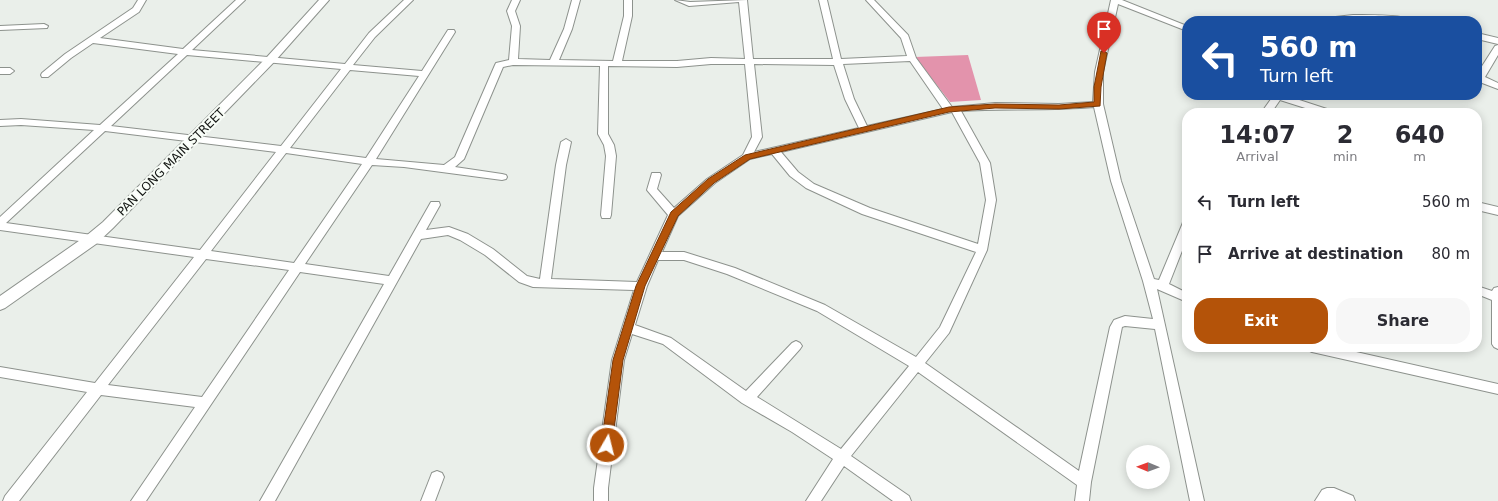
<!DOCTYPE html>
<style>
:root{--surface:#fff;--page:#f7f7f7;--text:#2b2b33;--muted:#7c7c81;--accent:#b45309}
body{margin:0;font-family:"DejaVu Sans",sans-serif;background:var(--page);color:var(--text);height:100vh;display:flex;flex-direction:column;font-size:15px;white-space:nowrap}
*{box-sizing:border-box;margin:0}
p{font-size:13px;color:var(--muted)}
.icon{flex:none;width:22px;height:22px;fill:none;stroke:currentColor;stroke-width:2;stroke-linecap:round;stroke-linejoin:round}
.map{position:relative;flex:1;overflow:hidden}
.drawer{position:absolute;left:1182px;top:108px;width:300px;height:244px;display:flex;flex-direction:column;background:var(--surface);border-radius:16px;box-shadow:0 2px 10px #0003}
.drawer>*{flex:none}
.top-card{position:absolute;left:1182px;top:16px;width:300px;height:84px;border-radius:16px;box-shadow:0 2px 10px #0003;background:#1a4fa0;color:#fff;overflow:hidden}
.needle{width:26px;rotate:271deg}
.tools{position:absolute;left:1126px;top:445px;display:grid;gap:8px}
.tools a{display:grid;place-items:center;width:44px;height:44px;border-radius:50%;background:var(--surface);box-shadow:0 2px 10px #0003;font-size:20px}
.pin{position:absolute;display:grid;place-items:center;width:34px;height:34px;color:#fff;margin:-41px -17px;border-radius:50% 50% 50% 0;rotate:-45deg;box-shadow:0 0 4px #0007}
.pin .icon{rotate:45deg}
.me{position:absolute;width:44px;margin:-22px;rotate:8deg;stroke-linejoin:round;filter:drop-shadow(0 0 3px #0008)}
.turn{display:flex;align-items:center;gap:14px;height:84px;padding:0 12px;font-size:18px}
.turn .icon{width:52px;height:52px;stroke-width:2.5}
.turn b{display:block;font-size:28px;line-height:34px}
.eta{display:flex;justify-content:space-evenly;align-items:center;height:68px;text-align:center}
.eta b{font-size:24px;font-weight:700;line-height:28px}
.primary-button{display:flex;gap:8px;margin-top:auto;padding:8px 12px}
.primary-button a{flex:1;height:46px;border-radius:16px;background:var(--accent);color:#fff;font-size:16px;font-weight:700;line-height:46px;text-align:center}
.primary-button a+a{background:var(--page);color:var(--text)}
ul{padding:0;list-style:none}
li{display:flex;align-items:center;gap:12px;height:52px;padding:0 12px}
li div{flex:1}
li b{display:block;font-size:15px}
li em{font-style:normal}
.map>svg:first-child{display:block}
.water{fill:#e393ac}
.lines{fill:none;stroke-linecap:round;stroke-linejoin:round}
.minor-casing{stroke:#8d928d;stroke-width:2}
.tertiary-casing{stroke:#8d928d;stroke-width:2}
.minor{fill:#fff;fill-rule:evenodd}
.tertiary{fill:#fff;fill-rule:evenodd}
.route{fill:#b45309;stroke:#753606}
.labels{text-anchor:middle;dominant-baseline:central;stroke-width:4;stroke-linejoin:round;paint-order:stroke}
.street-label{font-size:12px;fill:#141614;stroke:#f8fdf7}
</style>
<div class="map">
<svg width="1498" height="501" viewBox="0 0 1498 501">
<rect width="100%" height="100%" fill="#eaefea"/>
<polygon class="water" points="968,55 981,100 950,102 915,57"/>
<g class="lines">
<defs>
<g id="minor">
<path d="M138,0H146L139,12L100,38L183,49L236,0H245L192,50L345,64L369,33L404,0H413L375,37L353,65L422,71L448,30H454L455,32L376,159L444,165L455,157L495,65L496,63L509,60L512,26L507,11L512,0H520L515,11L520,26L518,59L550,60L564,29L572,0H580L572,29L559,60L613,61L624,16V0H632V16L622,61H677L711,58L745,59L739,2L689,6L675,0L690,2L747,0L753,59H833L819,0H827L841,59L907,56L901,38L866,0H874L908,35L916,58L952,107L995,103L1059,104L1093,102L1095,72L1111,0H1122L1187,26V31L1118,4L1103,72V104L1121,181L1154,279L1159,280L1182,225L1183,222L1187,221V238L1169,284L1187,293V302L1157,289L1204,501H1190L1155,329L1125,326L1122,327L1091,482L1089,501H1075L1077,485L918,372L851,456L909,496L911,501H893L844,466L821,501H806L833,459L792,432L742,403L663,344L632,334L624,360L608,488V501H594V488L612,360L634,290L533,287L519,282L485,255L460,240L448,235L421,239L275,501H260L384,284L300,272L146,501H131L195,407L101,395L19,501H3L5,496L87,392L0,377V367L95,383L194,257L0,230V217L94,130L21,125L0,126V120L21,119L100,125L178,54L93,43L71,58L48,77H42L41,75L42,73L65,54L133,8ZM187,55L341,69L281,146L111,126ZM910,61L943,109L867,126L854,99L843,64ZM711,64H745L752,137L743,155L707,179L674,208L657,189L661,175L660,173H652L647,190L668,215L637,282L551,279L566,165L571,142L566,139L561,142L556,165L540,279L527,276L493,249L468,234L449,227L426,230L440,205L439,202H431L389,276L305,264L372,165L404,167L502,180L506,179L507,177L506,175L502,174L455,167L464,159L503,67L513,65L600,66L598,134L604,145L606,156L601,215L602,218H610L611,215L616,156L614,145L608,134V66L677,67ZM754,64L834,65L845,99L859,128L754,152L762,137ZM350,70L419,76L366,158L290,148ZM1094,107L1111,181L1143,281L1153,319L1125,316L1114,320L1110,327L1079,471L925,363L949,333L987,250L996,200L990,163L961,111C1005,108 1050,111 1094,107ZM952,112L980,163L986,200L978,244L870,208L814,184L798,172L781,152ZM105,131L276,152L200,250L6,223ZM286,153L362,164L294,263L211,251ZM772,154L790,176L806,188L862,214L976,252L940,327L916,357L825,305L735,268L684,252H662L678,216L715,183L750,159ZM206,259L289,270L202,397L108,385ZM658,260H684L727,274L817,311L909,366L841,449L757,397L800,349L802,346L800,343L796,341L792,343L746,391L671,338L635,325L647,286Z"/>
<path d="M1353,15C1365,15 1406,14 1413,21L1365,20L1317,21L1318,19Z"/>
<polygon points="44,24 48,26 47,28 0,30 0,26"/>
<polygon points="1477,33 1498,38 1498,44 1477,39"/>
<polygon points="1498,45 1498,55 1485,77 1498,83 1498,89 1477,81 1477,74 1495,46"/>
<polygon points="0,68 10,68 14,71 10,74 0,74"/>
<polygon points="1274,95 1284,95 1333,111 1335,113 1321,113 1280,100 1271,113 1261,113"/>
<polygon points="1477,202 1498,207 1498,215 1477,210"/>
<polygon points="1477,286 1492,291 1494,288 1498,287 1498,349 1494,347 1492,344 1492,300 1477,294"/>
<polygon points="1306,347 1334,347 1498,384 1498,394 1312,352 1308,350"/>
<polygon points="437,471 442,473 444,477 435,501 421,501 432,473"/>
<polygon points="1327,488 1334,488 1353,496 1355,501 1315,501 1322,490"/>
</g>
<polygon id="tertiary" points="319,0 329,0 275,61 113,228 96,244 5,308 0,310 0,296 86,236 103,222 267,57"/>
</defs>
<use href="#minor" class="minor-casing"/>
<use href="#tertiary" class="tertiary-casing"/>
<use href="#minor" class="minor"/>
<use href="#tertiary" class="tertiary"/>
</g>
<polygon class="route" points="1101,51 1104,51 1107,53 1101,87 1100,106 1059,109 995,108 949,112 750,159 714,183 678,216 645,286 623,360 612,445 611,449 607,450 603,449 601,445 613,360 636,286 671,212 708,179 745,155 949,107 995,104 1059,105 1094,102 1094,87"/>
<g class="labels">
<g class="street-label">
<text transform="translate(171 162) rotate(-45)">PAN LONG MAIN STREET</text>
</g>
</g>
</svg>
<div class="tools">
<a><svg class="needle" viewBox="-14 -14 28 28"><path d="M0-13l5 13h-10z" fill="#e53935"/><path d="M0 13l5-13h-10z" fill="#7c7c81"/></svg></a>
</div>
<div class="pin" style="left:1104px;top:53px;background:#d93025"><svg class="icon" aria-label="arrive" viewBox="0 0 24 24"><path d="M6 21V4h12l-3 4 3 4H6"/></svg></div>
<svg class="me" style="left:607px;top:445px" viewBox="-20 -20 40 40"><circle r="17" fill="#b45309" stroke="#fff" stroke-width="3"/><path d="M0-11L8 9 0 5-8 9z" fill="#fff"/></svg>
<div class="top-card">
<div class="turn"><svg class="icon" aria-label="left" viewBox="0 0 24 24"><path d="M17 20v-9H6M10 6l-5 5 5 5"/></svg><div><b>560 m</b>Turn left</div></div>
</div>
<section class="drawer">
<div class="eta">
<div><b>14:07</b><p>Arrival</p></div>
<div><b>2</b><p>min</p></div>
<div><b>640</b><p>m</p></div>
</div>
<ul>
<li><svg class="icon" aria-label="left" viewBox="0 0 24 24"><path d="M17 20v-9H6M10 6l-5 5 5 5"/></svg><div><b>Turn left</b></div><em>560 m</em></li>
<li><svg class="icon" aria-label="arrive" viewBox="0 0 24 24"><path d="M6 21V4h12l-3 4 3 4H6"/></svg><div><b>Arrive at destination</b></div><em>80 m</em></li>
</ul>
<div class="primary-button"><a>Exit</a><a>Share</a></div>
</section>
</div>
